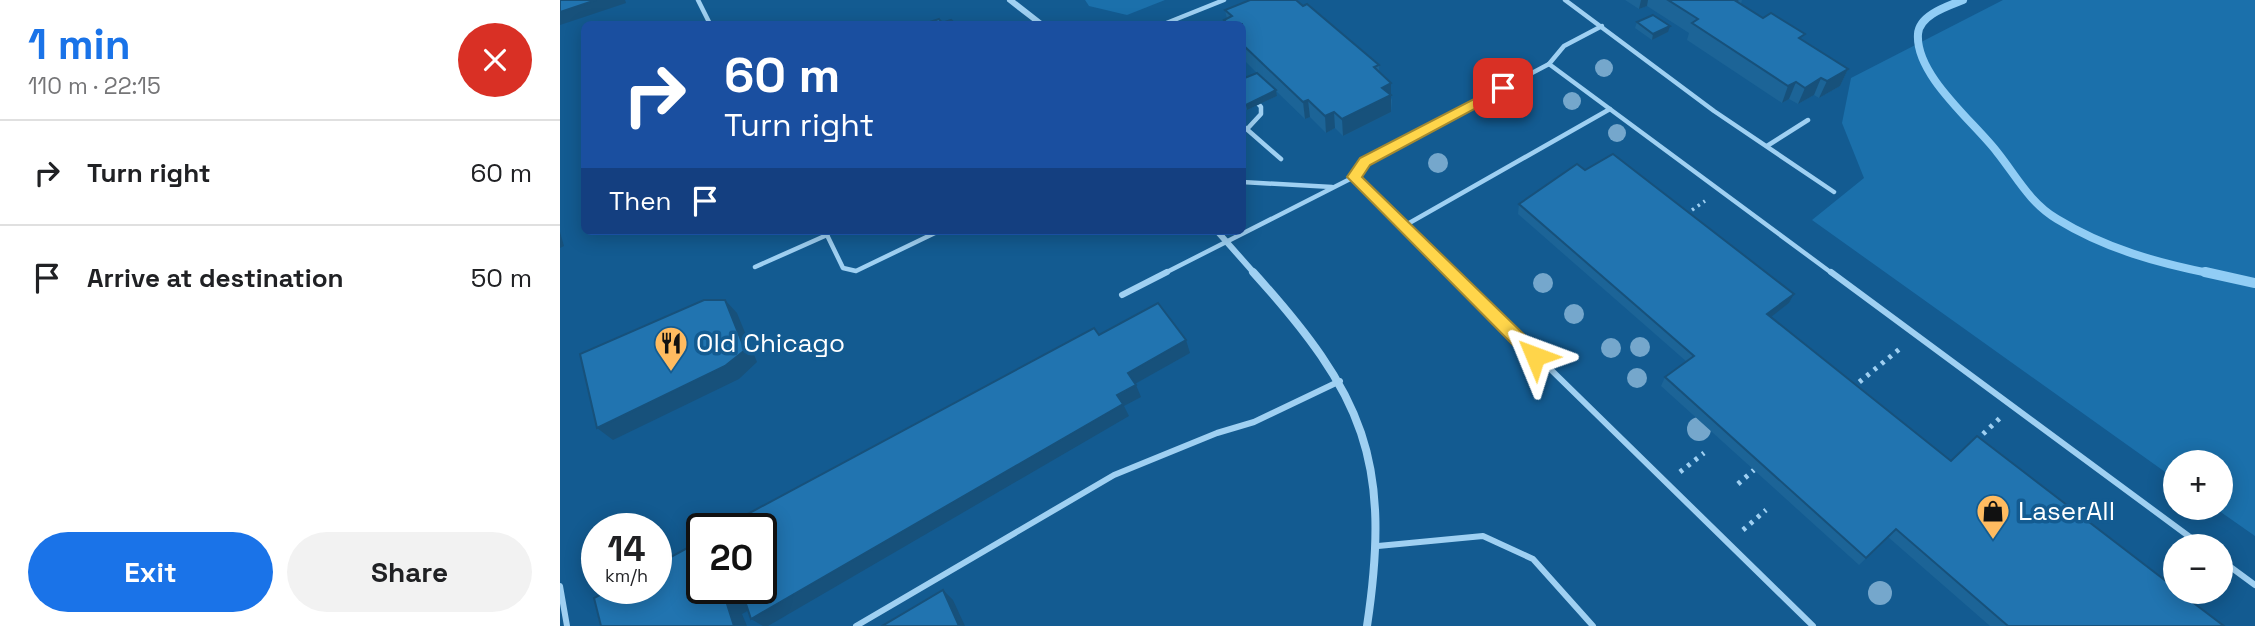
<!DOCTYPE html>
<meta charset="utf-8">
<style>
:root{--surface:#fff;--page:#f2f2f2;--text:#202124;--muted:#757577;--line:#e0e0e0;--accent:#1a73e8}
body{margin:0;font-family:"Space Grotesk",sans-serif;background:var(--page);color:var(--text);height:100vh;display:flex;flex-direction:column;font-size:26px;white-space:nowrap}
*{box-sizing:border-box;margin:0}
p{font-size:23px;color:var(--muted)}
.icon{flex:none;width:38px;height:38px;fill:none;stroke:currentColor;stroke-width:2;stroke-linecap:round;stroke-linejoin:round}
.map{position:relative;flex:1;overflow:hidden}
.drawer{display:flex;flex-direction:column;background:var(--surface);width:560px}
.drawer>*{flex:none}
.guide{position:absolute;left:21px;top:21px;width:665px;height:214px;border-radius:10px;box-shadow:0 4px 18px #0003;background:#1a4fa0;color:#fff;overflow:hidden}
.tools{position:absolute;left:1603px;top:450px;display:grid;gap:14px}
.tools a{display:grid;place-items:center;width:70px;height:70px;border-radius:50%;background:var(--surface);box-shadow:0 4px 18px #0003;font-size:35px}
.speed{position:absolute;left:21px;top:513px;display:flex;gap:14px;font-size:35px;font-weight:700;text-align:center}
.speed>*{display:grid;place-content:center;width:91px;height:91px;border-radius:50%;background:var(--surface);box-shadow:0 4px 18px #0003;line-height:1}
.speed small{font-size:18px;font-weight:400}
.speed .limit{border:4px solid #111;border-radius:10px;background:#fff;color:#111}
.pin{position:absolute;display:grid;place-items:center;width:60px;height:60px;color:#fff;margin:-30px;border-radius:14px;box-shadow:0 4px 10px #0006}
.me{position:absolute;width:77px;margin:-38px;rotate:314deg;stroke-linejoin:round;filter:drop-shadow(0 0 5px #0008)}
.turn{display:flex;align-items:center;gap:24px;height:147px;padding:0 28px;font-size:32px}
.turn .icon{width:91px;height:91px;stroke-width:2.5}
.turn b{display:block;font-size:49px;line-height:60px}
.then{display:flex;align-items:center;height:66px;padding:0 28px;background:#0003;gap:14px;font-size:26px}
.round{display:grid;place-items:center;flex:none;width:74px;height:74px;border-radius:37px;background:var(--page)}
.summary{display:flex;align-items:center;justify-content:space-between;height:119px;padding:0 28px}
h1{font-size:42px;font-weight:700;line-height:52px;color:var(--accent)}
.primary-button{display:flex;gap:14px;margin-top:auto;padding:14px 28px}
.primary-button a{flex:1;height:80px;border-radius:42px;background:var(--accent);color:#fff;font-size:28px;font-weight:700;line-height:80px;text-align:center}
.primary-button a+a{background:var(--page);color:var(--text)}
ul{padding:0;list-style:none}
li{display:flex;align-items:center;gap:21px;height:105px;padding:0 28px;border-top:2px solid var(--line)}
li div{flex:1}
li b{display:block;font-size:26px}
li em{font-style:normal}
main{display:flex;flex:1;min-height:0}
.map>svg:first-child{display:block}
.green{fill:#1b70ab}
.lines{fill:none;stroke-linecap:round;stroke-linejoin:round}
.stream-far1{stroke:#91cdf5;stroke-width:8}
.stream{stroke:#91cdf5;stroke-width:10}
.path-far1{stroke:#9fd0f2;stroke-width:3.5;stroke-dasharray:2.5 4.5;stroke-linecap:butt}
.path{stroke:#9fd0f2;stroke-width:5;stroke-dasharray:3.5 6;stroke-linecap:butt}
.lane-far1{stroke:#9fd0f2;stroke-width:4.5}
.lane{stroke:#9fd0f2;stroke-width:6}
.street-far1{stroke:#9fd0f2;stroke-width:6}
.street{stroke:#9fd0f2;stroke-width:8}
.tree{fill:#75a7cc}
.wall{fill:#1c6497}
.shaded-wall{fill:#17517b}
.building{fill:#2174b0;stroke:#17517b;stroke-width:2}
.route{fill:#ffd54a;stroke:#a68a30;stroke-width:2}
.labels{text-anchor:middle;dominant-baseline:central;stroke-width:7;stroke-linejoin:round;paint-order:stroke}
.poi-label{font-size:26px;fill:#fff;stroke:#135b91;text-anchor:start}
</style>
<main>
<section class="drawer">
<div class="summary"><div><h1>1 min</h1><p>110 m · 22:15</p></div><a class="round" style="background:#d93025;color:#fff"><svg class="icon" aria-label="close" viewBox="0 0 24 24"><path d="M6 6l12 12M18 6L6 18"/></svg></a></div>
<ul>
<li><svg class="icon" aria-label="right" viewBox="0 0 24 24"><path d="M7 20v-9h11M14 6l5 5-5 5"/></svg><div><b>Turn right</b></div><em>60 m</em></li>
<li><svg class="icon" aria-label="arrive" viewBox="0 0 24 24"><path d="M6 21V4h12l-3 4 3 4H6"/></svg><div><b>Arrive at destination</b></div><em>50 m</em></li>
</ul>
<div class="primary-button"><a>Exit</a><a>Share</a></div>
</section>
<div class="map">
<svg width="1695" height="626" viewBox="0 0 1695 626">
<rect width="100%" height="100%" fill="#135b91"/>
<g class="green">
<polygon points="525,0 605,0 567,15 529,6"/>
<polygon points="1443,0 1695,0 1695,536 1655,508 1661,508 1661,462 1615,462 1615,479 1252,220 1304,178 1282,123 1291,78"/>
</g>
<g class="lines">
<path class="stream-far1" d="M1403,0C1388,6 1359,15 1358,34C1355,75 1414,122 1437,152C1457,177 1469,202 1497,219C1546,249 1598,263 1653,274"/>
<polyline class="stream" points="1645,272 1695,283"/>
<polyline class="path-far1" points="1132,210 1145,201"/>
<g class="path">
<polyline points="1292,388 1342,347"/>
<polyline points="1423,434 1440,418"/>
<polyline points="1120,472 1144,453"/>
<polyline points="1178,484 1194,470"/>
<polyline points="1183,530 1206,510"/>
</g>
<g class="lane-far1">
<polyline points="138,0 150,24"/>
<polyline points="1005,0 1154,111 1274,192"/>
<polyline points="604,24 664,0"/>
<polyline points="989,64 1004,46 1042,26"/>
<polyline points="682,125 721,159"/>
<polyline points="689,127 701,114 701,107 695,100"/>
<polyline points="1207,146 1248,120"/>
<polyline points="794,177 805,161 989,64 1273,274"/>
<polyline points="682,182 772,187"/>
<polyline points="844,226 1050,109"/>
<polyline points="271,231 267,235 283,268 296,271 379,231"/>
<polyline points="195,267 267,235"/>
<polyline points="603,274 794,177 893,274"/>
</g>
<g class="lane">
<polyline points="891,272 1253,626"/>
<polyline points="1271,272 1642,546"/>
<polyline points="562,295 607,272"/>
<polyline points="818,546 923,536 973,559 1033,626"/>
<polyline points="1661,560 1695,585"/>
<polyline points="0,586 7,626"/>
<polyline points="296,626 554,475 657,433 694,422 780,381"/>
</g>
<g class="street-far1">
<polyline points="450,0 481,24"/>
<polyline points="657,231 695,274"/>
</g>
<path class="street" d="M693,272C804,395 832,460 807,626"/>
</g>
<g class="tree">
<circle cx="1044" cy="68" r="9"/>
<circle cx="1012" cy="101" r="9"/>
<circle cx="1057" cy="133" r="9"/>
<circle cx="878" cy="163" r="10"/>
<circle cx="983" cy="283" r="10"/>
<circle cx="1014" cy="314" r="10"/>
<circle cx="1080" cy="347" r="10"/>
<circle cx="1051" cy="348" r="10"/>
<circle cx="1077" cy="378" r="10"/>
<circle cx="1139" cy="429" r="12"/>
<circle cx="1320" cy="593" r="12"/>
</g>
<g class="wall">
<polygon points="1065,0 1182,0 1181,4 1288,69 1280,86 1259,98 1254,95 1238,104 1229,99 1222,103 1127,40 1129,33 1087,6 1079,9"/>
<polygon points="665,10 819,65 819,72 832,100 831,112 783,136 775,128 766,133 750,117 745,119 716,91 717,96 687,110 682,105 682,79 697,73 682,58 682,24 665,24 664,20 667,19"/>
<polygon points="1077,22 1108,32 1092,40 1075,28"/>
<polygon points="1025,170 1234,294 1229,303 1210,317 1391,461 1664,626 1430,626 1328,537 1299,565 1101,386 1105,377 1127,362 958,214 959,204"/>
</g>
<g class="shaded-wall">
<polygon points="36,0 65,0 66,3 0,25 0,12"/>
<polygon points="1081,0 1088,0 1087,6 1079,9"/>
<polygon points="1110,26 1108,32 1092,40 1093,34"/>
<polygon points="1288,69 1280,86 1259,98 1267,81"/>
<polygon points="1261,78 1254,95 1238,104 1245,88"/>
<polygon points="1236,82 1229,99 1222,103 1228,86"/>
<polygon points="831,83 831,112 783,136 782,119 822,88"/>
<polygon points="716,90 717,96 687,110 686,105"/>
<polygon points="748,100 750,117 745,119 743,102"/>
<polygon points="774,112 775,128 766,133 765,116"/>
<polygon points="0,232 4,246 0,248"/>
<polygon points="1234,294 1229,303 1202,324 1207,314"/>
<polygon points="165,300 177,313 197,362 179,379 53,440 37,428"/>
<polygon points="626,340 630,353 573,385 568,373"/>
<polygon points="576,385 581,397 564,406 569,416 208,626 203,626 191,619"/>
<polygon points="383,590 393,600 405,626 399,626"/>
<polygon points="183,595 198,605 182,614 187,626 174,626 167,604"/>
</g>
<g class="building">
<polygon points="0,0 36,0 0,12"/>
<polygon points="690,0 736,0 743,6 747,4 819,65 814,67 831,83 822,88 831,95 782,119 774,112 765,116 748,100 743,102 682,44 682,24 668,24 664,20 672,16 665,10"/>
<polygon points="1108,0 1178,0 1176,1 1203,18 1211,13 1245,34 1239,38 1288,69 1267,81 1261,78 1245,88 1236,82 1228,86 1132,23 1138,19"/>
<polygon points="1093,15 1110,26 1093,34 1077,22"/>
<polygon points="379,19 382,23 391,20 395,24 364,24"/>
<polygon points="697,73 716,90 686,105 682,101 682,79"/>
<polygon points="1053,154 1234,294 1207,314 1391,461 1417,436 1615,588 1615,592 1619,592 1664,626 1448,626 1336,529 1306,558 1105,377 1134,356 959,204 1017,164 1025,170"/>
<polygon points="144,300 165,300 185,350 165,366 37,428 20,354"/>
<polygon points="598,303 626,340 568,373 576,385 557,395 563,404 191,619 183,595 167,604 174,626 41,626 34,598 53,588 96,588 96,565 142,540 142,588 201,588 201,528 186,528 182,517 534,328 539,335"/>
<polygon points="383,590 399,626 322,626"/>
</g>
<polygon class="route" points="943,84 948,85 948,91 810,165 802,177 981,351 983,356 975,363 969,361 787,177 800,158"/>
<defs>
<symbol id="restaurant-pin" viewBox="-11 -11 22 30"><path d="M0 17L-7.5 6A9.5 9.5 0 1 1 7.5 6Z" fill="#ffbb60" stroke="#135b91"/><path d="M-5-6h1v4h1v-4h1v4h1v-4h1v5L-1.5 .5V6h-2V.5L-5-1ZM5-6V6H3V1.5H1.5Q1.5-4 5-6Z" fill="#111"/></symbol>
<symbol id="shop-pin" viewBox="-11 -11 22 30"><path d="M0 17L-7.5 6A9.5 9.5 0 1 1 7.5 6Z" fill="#ffbb60" stroke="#135b91"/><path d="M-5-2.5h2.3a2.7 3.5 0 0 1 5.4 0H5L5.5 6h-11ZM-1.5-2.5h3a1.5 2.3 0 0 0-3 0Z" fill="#111"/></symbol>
</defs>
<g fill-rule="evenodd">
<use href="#restaurant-pin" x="92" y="324" width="38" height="52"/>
<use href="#shop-pin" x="1414" y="492" width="38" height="52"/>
</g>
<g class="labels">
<g class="poi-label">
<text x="136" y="343">Old Chicago</text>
<text x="1458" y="511">LaserAll</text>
</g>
</g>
</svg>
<div class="tools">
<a>+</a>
<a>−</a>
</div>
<div class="speed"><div>14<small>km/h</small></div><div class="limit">20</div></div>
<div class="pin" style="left:943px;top:88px;background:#d93025"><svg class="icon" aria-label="arrive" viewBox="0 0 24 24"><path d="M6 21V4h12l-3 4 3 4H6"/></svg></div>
<svg class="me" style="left:975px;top:356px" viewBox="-20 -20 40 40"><path d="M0-17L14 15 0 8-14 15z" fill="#ffd54a" stroke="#fff" stroke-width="4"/></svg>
<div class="guide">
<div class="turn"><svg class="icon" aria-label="right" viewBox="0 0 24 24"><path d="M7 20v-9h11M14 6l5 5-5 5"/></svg><div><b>60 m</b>Turn right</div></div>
<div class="then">Then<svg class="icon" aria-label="arrive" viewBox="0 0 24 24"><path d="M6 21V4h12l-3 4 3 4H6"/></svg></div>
</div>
</div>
</main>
